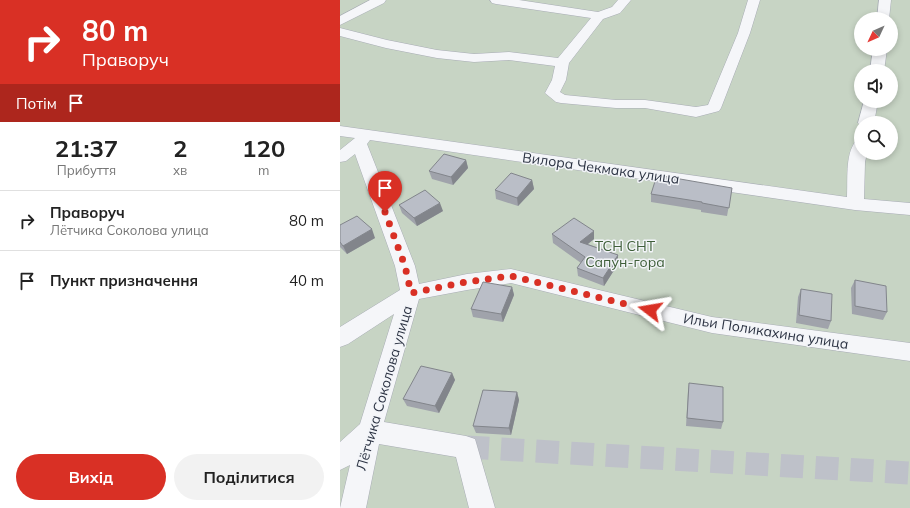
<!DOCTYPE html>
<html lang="uk">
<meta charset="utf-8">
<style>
:root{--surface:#fff;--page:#f2f2f2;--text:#222;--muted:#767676;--line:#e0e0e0;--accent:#d93025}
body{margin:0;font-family:Mulish,sans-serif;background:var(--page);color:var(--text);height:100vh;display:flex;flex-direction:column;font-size:15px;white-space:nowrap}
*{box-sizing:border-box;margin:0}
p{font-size:13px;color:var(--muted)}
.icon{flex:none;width:22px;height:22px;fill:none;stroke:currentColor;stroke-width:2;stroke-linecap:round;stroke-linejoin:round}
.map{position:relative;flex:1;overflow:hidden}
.side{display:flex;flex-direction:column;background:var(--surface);width:340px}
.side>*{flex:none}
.hud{background:#d93025;color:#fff;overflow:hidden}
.needle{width:26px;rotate:226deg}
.fabs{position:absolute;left:514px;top:12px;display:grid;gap:8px}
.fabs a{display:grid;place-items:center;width:44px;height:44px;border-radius:50%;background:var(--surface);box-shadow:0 2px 6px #0003;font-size:20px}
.pin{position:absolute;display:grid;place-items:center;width:34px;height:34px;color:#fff;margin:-41px -17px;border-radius:50% 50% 50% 0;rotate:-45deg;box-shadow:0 0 4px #0007}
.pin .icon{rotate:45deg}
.me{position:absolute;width:44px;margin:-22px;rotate:284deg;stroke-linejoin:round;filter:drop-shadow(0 0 3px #0008)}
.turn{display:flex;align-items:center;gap:14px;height:84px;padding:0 16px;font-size:18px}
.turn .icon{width:52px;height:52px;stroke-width:2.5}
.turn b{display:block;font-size:28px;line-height:34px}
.then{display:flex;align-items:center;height:38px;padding:0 16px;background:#0003;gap:8px;font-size:15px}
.eta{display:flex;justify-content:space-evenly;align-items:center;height:68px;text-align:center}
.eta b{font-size:24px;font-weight:700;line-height:28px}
.action{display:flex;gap:8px;margin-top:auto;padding:8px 16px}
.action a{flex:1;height:46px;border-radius:24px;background:var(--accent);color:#fff;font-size:16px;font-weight:700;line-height:46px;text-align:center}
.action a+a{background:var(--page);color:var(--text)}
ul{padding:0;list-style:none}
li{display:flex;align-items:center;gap:12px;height:60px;padding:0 16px;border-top:1px solid var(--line)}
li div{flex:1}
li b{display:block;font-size:15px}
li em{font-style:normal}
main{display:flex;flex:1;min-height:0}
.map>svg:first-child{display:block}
.green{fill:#c7d4c4;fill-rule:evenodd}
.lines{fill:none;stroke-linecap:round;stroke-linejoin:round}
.minor-tunnel{stroke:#bec1c9;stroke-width:23;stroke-dasharray:23 12;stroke-linecap:butt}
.minor-casing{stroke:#a8acb5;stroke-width:1}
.minor{fill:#f5f6f9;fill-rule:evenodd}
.wall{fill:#a0a3ab}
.shaded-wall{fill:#82858b}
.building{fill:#babec7;stroke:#82858b}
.route{stroke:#d93025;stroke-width:7;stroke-dasharray:0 12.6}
.labels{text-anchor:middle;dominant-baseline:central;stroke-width:3;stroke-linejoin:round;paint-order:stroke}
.street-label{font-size:14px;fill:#2b3242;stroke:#f2f4f8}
.park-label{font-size:14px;fill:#3e5e38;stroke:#f2f4f8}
</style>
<main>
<section class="side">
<div class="hud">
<div class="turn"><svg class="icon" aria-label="right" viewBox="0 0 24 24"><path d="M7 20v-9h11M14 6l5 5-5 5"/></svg><div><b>80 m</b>Праворуч</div></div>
<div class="then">Потім<svg class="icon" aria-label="arrive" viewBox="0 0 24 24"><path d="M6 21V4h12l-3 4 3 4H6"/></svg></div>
</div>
<div class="eta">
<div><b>21:37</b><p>Прибуття</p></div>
<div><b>2</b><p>хв</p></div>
<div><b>120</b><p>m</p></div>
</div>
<ul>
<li><svg class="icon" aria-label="right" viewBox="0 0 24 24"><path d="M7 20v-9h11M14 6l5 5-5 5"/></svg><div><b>Праворуч</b><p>Лётчика Соколова улица</p></div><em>80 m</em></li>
<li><svg class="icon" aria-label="arrive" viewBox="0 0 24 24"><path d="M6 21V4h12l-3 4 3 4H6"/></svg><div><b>Пункт призначення</b></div><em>40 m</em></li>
</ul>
<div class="action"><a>Вихід</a><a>Поділитися</a></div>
</section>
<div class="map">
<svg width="570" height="508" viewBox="0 0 570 508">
<rect width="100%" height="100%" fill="#e3e5eb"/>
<path class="green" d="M0,0H570V508H0ZM521,19H551V49H521ZM521,71H551V101H521ZM521,123H551V153H521Z"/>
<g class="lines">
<polyline class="minor-tunnel" points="126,447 570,473"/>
<defs>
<g id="minor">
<polygon points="30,0 46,0 44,3 0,25 0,16"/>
<polygon points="150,0 179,0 258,12 272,7 278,0 291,0 280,13 263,19 229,63 226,80 220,92 225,95 276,100 305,100 356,107 368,105 398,33 408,0 420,0 410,33 381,108 379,111 356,117 305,108 276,108 221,103 216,102 205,93 212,80 215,66 169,60 134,62 97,58 46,48 0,36 0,28 47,40 97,50 134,54 169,52 218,58 251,18 156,4 152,3"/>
<polygon points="539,0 551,0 549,19 537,19"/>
<polygon points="533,49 547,49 544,71 530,71"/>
<polygon points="524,101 538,101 534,123 521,123 521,126 518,123"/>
<path d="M0,126L507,197C508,180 505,156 515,142L521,140V153H527L525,162L524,199L570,203V215L515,210L30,140L27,144L75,266L79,284L127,274L171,269L372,317L570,343V361L372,333L171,283L127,290L79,299L44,422L126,436L135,439L155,508H129L116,457L39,444L26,508H0L10,465L0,470V442L20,424L54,314L8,344L0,347V327L60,290L55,266L15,154L6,161L0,162V150L15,138L0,136Z"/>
</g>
</defs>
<use href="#minor" class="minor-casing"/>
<use href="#minor" class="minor"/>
</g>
<g class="wall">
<polygon points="126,160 128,168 113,185 92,179 89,171"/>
<polygon points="192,180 194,189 178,206 156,199 155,190"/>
<polygon points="392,188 387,216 361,212 361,210 311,202 311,194"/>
<polygon points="59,205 103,211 77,226 62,213"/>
<polygon points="0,225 35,238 7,254 0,247"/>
<polygon points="254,231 254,239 248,244 278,255 278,264 264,286 238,276 237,268 241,263 213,243 212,234"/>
<polygon points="515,280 547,312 543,320 512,314 511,288"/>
<polygon points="172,287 174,295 163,322 133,317 131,309"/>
<polygon points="461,289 491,321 488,329 456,323 458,297"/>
<polygon points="112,373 115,380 99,413 67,406 63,399"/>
<polygon points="349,383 383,422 381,429 346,426 348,391"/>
<polygon points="177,392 179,400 171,435 136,433 133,426"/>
</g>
<g class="shaded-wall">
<polygon points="126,160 128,168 113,185 111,177"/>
<polygon points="192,180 194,189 178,206 177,198"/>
<polygon points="100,203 103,211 77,226 74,218"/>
<polygon points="32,229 35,238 7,254 3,246"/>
<polygon points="254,231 254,239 240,250 240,242"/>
<polygon points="278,255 278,264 264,286 263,278"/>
<polygon points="172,287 174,295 163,322 161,314"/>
<polygon points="112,373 115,380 99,413 95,406"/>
<polygon points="177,392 179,400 171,435 169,428"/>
</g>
<g class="building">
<polygon points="104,154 126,160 111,177 89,171"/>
<polygon points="171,173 192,180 177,198 155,190"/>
<polygon points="317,175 392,188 389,208 362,203 362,202 311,194"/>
<polygon points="85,190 100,203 74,218 59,205"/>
<polygon points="17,216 32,229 3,246 0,242 0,225"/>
<polygon points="234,218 254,231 240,242 278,255 263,278 237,268 245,257 212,234"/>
<polygon points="515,280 546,286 547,312 515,306"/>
<polygon points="143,282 172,287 161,314 131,309"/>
<polygon points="461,289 492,294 491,321 459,315"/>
<polygon points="81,366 112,373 95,406 63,399"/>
<polygon points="349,383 383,387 383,422 347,418"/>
<polygon points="143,390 177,392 169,428 133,426"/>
</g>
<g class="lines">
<polyline class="route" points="45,212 65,266 71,293 126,282 171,276 310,310"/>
</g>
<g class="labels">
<g class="street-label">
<text transform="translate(261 168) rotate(8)">Вилора Чекмака улица</text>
<text transform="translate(426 331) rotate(9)">Ильи Поликахина улица</text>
<text transform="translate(44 388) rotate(-74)">Лётчика Соколова улица</text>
</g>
<g class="park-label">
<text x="285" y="246">ТСН СНТ<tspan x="285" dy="16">Сапун-гора</tspan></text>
</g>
</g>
</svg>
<div class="fabs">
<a><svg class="needle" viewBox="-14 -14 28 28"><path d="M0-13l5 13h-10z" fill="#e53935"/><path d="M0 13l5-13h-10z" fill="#767676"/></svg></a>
<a><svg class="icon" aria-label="sound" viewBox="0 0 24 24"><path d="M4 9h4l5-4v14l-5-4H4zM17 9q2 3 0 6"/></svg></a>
<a><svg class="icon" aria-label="search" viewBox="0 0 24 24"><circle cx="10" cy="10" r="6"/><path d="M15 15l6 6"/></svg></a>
</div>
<div class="pin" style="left:45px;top:212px;background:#d93025"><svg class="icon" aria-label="arrive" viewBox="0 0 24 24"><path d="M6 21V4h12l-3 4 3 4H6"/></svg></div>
<svg class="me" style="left:310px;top:310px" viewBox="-20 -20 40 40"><path d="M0-17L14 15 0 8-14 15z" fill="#d93025" stroke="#fff" stroke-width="4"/></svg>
</div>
</main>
